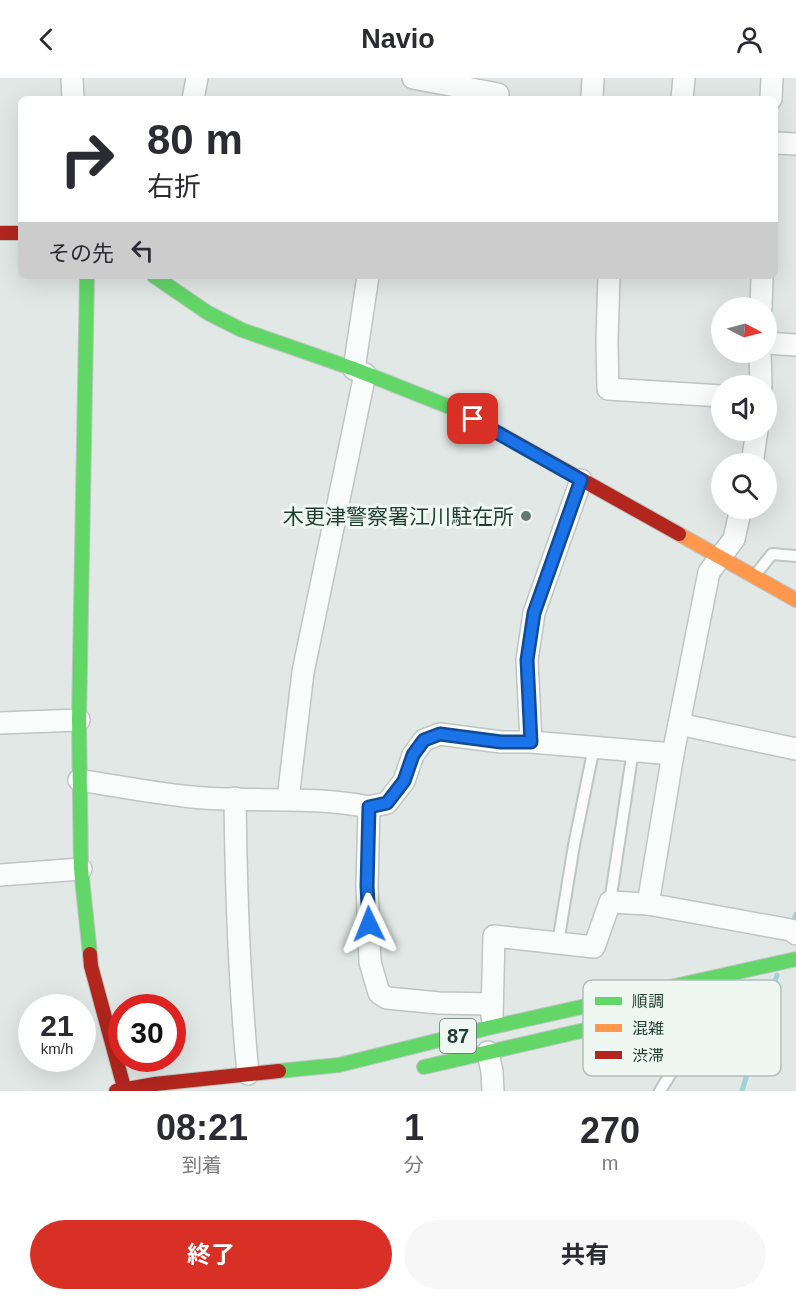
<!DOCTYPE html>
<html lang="ja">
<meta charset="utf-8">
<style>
:root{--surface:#fff;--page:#f7f7f7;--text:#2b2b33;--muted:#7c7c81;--accent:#d93025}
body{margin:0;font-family:Arial,"Noto Sans JP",sans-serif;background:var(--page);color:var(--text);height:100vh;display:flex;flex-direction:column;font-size:22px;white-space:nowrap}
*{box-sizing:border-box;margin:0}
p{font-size:20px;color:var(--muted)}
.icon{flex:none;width:33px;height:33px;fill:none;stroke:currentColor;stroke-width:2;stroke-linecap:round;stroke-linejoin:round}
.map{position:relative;height:1013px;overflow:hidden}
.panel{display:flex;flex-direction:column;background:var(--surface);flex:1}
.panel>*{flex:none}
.banner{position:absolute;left:18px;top:18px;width:760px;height:183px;border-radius:9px;box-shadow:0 6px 24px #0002;background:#fff;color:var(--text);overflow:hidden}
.needle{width:39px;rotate:96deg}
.buttons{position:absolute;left:711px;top:219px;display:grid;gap:12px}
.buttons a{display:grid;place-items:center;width:66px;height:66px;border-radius:50%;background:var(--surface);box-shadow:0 6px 24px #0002;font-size:30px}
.speed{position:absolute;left:18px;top:916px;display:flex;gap:12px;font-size:30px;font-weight:700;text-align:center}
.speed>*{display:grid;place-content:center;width:78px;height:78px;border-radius:50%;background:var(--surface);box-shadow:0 6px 24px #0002;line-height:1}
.speed small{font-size:15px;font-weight:400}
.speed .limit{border:9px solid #d22;background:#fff;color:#111}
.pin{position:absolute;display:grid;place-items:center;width:51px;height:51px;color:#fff;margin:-26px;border-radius:12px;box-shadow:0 3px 9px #0006}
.me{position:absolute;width:66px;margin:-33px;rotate:358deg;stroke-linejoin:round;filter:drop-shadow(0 0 4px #0008)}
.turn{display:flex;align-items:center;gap:21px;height:126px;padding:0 30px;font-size:27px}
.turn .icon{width:78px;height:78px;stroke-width:2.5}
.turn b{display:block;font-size:42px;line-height:51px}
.then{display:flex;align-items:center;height:57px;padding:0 30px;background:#0003;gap:12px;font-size:22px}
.eta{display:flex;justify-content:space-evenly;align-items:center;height:102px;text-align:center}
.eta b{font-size:36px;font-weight:700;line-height:42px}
.button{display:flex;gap:12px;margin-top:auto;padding:12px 30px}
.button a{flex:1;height:69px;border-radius:36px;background:var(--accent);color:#fff;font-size:24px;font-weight:700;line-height:69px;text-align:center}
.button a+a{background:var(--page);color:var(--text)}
header{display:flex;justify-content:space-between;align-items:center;height:78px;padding:0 30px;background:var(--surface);font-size:27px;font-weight:700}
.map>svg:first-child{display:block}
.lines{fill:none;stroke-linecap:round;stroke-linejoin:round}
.stream{stroke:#9fd3d8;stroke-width:5}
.lane-casing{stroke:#bec5c2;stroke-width:14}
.street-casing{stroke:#bec5c2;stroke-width:24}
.fast-casing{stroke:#bbc4c0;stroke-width:16}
.slow-casing{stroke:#bbc4c0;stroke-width:16}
.jam-casing{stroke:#bbc4c0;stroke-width:16}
.lane{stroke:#fafcfb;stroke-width:10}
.street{stroke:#fafcfb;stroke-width:21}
.fast{stroke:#63d668;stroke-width:14}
.slow{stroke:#ff974d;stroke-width:14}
.jam{stroke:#b3261e;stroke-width:14}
.route-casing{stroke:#114b97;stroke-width:15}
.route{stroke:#1a73e8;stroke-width:10}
.poi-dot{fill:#637871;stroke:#eff7f3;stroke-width:2}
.labels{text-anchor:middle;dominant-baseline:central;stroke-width:6;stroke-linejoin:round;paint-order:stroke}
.shield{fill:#eff7f3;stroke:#5d736c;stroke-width:1.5}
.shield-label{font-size:20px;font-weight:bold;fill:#1f3b32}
.poi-label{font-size:21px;fill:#1f3b32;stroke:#eff7f3;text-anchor:end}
.key{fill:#eff7f3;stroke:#b1bfb9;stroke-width:1.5}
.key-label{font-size:16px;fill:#1f3b32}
</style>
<header><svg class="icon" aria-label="back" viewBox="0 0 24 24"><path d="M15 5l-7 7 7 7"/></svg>Navio<svg class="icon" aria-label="person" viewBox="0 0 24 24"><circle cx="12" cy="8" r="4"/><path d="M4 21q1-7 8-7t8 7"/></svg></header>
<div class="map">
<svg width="796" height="1013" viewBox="0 0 796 1013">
<rect width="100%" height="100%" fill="#e1e8e5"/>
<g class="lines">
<g class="stream">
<polyline points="792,848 796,836"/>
<polyline points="742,1013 777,897"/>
</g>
<defs>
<g id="lane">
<polyline points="756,496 772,476 796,478"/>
<polyline points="610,824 633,672"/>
<polyline points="558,865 574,767 594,669"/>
<polyline points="660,1013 704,941 701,924"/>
</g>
<g id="street">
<polyline points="72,0 73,21"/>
<polyline points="413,0 498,16"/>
<polyline points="193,21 197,0"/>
<polyline points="592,21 593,0"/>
<polyline points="682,21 684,0"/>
<polyline points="771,21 772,0"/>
<polyline points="776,65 796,66"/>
<polyline points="609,198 607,263 608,311 722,318"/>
<polyline points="761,230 762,198"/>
<polyline points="766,265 796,267"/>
<polyline points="760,274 761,308"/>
<polyline points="354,291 368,198"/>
<polyline points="752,386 757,352"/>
<polyline points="0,645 79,642"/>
<polyline points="679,646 796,671"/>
<polyline points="531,664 527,582 534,535 581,402"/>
<path d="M79,702C116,708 154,715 192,719C251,725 310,717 369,729L367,808L370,884L379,915L387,920L439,925L491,926"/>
<path d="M235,720C236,812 239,904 248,996"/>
<polyline points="288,721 303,594 365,296"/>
<polyline points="369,729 387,725 404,703 413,677 424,662 440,656 501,664 531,664 673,676"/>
<polyline points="0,797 81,791"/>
<polyline points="648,826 673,676 709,494 734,461 741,430"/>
<polyline points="492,939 494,858 594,869 610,824 648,826 791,852 796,856"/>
<polyline points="488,974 492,994 493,1013"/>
</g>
<g id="fast">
<polyline points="87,198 79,642 81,791 90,876"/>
<polyline points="154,198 208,235 242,252 354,291 455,331 493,352"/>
<polyline points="424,989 620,944"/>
<polyline points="279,993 339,987 492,949 796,881"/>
</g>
<polyline id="slow" points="679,456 796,522"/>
<g id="jam">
<polyline points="0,155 21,155"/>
<polyline points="493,352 679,456"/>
<polyline points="90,876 91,888 125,1013"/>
<polyline points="116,1013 155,1006 279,993"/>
</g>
</defs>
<use href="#lane" class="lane-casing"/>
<use href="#street" class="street-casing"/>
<use href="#fast" class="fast-casing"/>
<use href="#slow" class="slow-casing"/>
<use href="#jam" class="jam-casing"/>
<use href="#lane" class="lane"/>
<use href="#street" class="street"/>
<use href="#fast" class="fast"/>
<use href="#slow" class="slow"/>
<use href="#jam" class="jam"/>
</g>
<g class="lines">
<defs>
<polyline id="route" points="369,846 367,808 369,729 387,725 404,703 413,677 424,662 440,656 501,664 531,664 527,582 534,535 581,402 473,341"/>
</defs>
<use href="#route" class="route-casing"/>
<use href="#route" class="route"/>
</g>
<circle class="poi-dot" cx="526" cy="438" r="6"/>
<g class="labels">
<rect class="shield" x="440" y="941" width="36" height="34" rx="4.5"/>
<g class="shield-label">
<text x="458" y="958">87</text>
</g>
<g class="poi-label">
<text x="514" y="438">木更津警察署江川駐在所</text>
</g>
</g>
<rect x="583" y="902" width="198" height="96" rx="9" class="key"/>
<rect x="595" y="919" width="27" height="8" fill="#63d668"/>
<rect x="595" y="946" width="27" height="8" fill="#ff974d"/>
<rect x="595" y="973" width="27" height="8" fill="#b3261e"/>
<g class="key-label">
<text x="632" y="929">順調</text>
<text x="632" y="956">混雑</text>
<text x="632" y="983">渋滞</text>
</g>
</svg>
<div class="buttons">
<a><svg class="needle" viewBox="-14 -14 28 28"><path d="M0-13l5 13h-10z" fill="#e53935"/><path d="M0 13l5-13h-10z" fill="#7c7c81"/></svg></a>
<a><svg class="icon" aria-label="sound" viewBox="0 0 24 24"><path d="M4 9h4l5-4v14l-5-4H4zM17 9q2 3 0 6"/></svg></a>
<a><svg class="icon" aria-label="search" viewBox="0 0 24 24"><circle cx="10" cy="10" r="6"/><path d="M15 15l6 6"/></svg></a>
</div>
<div class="speed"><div>21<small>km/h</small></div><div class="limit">30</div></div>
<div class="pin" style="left:473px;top:341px;background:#d93025"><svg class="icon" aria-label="arrive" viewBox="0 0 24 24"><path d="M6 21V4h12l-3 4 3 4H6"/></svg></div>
<svg class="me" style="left:369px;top:846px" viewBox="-20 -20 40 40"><path d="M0-17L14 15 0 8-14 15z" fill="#1a73e8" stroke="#fff" stroke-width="4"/></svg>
<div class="banner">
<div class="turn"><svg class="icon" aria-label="right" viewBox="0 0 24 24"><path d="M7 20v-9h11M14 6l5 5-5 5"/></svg><div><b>80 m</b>右折</div></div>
<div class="then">その先<svg class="icon" aria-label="left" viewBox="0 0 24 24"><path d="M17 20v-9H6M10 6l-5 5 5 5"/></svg></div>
</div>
</div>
<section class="panel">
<div class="eta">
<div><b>08:21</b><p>到着</p></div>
<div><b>1</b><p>分</p></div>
<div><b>270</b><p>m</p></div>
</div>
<div class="button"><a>終了</a><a>共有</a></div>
</section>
